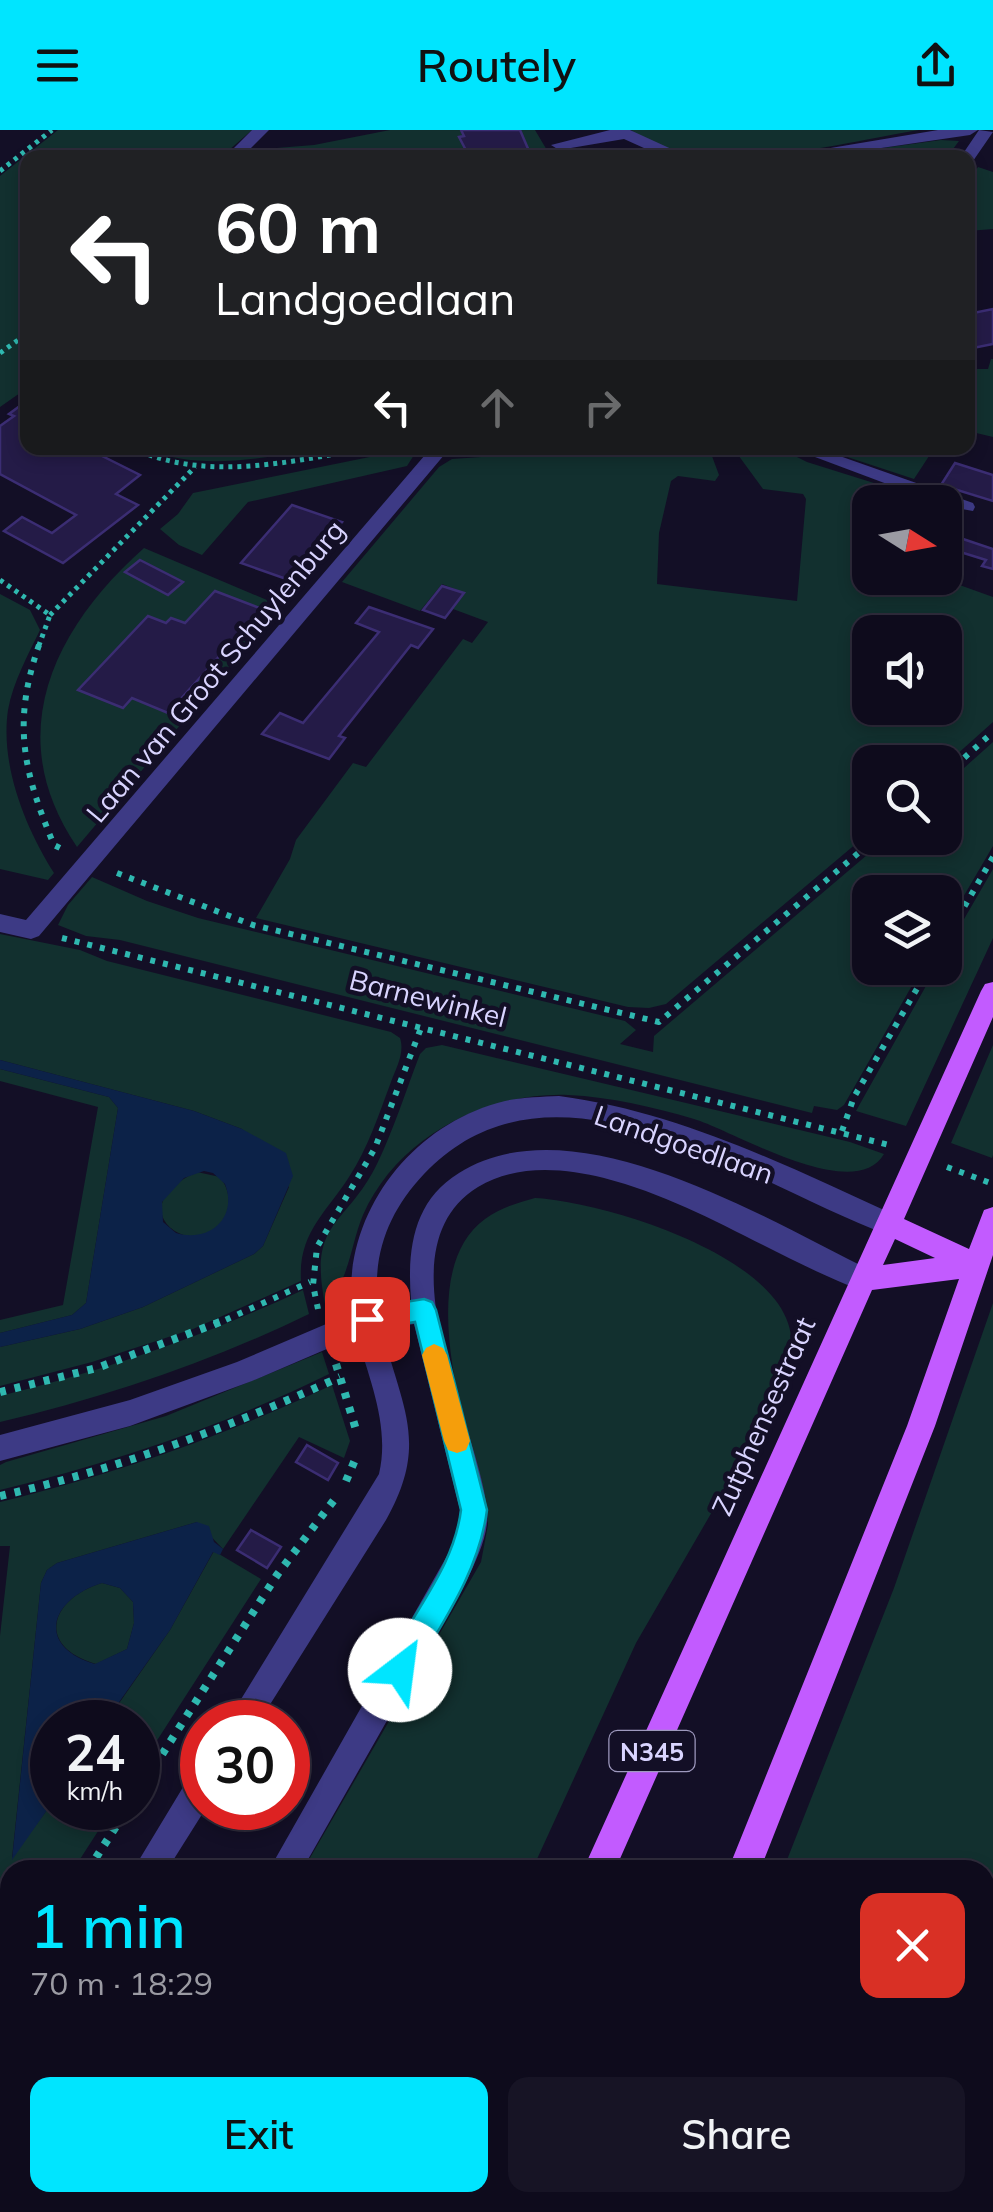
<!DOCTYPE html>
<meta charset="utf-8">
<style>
:root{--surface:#0e0b1c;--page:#171425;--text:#f1f3f6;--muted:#9b9ba3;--line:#2e2b3b;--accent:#00e5ff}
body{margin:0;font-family:Mulish,sans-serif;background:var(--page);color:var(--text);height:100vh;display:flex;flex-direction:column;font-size:38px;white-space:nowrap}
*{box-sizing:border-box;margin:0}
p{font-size:32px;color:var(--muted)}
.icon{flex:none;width:55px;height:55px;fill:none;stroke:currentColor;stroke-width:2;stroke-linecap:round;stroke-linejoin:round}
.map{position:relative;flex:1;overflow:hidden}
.sheet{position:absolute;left:0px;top:1730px;width:995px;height:352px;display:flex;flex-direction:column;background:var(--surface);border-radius:30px 30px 0 0;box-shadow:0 5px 15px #0003,0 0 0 2px var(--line)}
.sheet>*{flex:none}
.top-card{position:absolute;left:20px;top:20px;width:955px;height:305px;border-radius:20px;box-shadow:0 5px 15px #0003,0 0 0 2px var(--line);background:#202124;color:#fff;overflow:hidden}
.needle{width:65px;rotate:101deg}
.fabs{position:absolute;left:852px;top:355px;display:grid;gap:20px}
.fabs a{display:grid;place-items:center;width:110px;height:110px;border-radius:20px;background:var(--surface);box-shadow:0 5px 15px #0003,0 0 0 2px var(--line);font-size:50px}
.speed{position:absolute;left:30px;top:1570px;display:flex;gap:20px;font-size:50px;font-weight:700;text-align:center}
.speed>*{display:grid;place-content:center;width:130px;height:130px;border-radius:50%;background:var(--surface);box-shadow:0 5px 15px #0003,0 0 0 2px var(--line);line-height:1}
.speed small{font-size:25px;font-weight:400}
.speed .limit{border:15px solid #d22;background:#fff;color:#111}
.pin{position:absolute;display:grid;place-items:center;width:85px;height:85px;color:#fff;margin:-42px;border-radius:20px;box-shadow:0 5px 15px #0006}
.me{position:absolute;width:110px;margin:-55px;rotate:30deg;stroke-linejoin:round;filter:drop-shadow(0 0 8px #0008)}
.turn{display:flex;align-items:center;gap:35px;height:210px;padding:0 30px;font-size:45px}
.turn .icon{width:130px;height:130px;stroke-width:2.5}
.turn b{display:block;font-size:70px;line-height:85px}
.lanes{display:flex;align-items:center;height:95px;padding:0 30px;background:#0003;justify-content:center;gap:50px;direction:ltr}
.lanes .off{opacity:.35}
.round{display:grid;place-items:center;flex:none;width:105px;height:105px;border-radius:20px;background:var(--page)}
.headline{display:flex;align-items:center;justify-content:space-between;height:170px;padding:0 30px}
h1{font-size:60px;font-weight:600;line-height:75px;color:var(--accent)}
.action{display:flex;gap:20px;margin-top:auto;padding:20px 30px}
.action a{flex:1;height:115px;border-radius:20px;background:var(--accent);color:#111;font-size:40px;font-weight:600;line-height:115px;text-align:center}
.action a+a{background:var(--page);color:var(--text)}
header{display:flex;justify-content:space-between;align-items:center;height:130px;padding:0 30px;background:var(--accent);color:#111;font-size:45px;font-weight:600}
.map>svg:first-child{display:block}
.green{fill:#12302f;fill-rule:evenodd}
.water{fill:#0c2248;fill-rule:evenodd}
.building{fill:#241b47;stroke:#3b2d73;stroke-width:2.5}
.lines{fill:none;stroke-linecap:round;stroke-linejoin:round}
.path-far2{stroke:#2fb8b0;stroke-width:5;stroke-dasharray:4 5;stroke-linecap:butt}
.path-far1{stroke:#2fb8b0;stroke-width:6;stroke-dasharray:5 8;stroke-linecap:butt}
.path{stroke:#2fb8b0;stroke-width:8;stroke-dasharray:6 9;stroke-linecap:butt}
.minor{fill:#3d3a85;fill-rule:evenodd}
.primary{fill:#c25bff;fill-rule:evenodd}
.route{fill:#00e5ff;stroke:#0095a6;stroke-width:2.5}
.slow{fill:#f59e0b}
.labels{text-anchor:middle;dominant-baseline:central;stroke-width:9;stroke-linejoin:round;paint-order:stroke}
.shield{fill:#130f26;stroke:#9e99be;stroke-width:2.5}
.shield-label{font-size:25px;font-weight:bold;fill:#d9d4ff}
.street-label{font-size:28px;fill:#d9d4ff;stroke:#130f26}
</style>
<header><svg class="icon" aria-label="menu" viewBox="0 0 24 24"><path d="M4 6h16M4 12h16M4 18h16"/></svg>Routely<svg class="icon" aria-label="share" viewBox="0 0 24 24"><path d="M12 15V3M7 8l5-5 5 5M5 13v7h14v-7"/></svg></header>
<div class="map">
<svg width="993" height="2082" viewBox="0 0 993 2082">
<rect width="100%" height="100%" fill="#130f26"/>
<g class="green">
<polygon points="58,0 252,0 221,27 28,28 27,263 20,263 0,277 0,46"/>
<polygon points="390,0 535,0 551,27 249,28 264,19 314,15"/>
<path d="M631,0H919C844,12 693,54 631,0Z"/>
<polygon points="941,10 959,11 947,27 810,28"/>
<polygon points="978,37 993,42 993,99 968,101 968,52"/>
<polygon points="991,229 993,229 993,307 968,301 968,239 988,239"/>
<path d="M142,318H324C262,328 202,342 142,318Z"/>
<path d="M608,318H709L719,345L715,351L678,346L671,351L659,403L657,454L797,471L806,369L803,364L763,359L733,318H779L807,332L928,370L870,372V448H940L993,467V592L945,635L870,632V702L666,874L649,878L628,877L256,788L290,729L296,710L353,633L366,637L463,509L472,513L488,492L453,479L465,463L442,454L420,481L342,452L439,337L452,329ZM870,502H945V578H870Z"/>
<polygon points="820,318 942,318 937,324 931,323 914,349"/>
<polygon points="404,320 414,325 407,336 248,372 202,425 179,415 160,399 178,384 193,363"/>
<path d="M144,418L281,476L77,717C1,605 53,499 144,418Z"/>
<path d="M0,464L30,480L40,500C28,525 13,552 8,580C0,635 25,697 54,743L48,750L0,739Z"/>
<polygon points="993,612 993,716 945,798 945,762 870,762 870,838 922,838 844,975 837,980 814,976 812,983 120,810 86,806 58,795 68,775 92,747 147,771 198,788 625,891 636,900 620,914 653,922 654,906 887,708 945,708 945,655"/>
<polygon points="993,739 993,808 906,996 856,981 936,838 945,838 945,822"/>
<path d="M0,804L80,820L107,831L391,902L400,908C405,923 396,938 391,952C379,984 368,1018 349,1047C326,1083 298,1103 301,1151L193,1199L92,1232L0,1256V1217L80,1199L143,1177L254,1124L263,1116L289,1057L242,999L194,981L0,930Z"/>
<path d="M442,915L850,1012L884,1024C854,1075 734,1001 694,989C653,977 611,967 568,965C484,962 397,1008 363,1085C350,1116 350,1151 325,1174C308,1090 346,1097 377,1034C394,999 406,960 420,924L426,918Z"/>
<polygon points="993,915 993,1025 992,1028 951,1013"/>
<polygon points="0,939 109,967 118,978 86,1173 72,1185 0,1203 0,1190 63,1175 98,977 0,951"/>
<path d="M197,1042L220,1047C228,1058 232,1071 226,1085C205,1139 111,1081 197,1042Z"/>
<path d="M535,1068C603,1072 764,1121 788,1193C796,1216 789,1239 782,1261L636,1513L532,1740H303L481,1432L488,1395L487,1376C468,1305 411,1143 485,1089C500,1078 517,1073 535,1068Z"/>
<path d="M303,1160L309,1184C210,1232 107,1267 0,1292V1266C106,1240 204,1206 303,1160Z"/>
<polygon points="993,1173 993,2082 649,2082 653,2072 985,2072 985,1740 783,1740 894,1458"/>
<path d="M322,1222L329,1244C223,1296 115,1332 0,1360V1335L6,1332L166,1286Z"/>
<path d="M332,1255L350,1311L344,1328L299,1307L223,1419L197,1392L57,1433L47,1440L41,1453L12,1728L52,1673V1678H113L73,1740H10V1837L0,1853V1506L10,1416H0V1372C121,1342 219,1308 332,1255Z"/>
<polygon points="214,1421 261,1449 138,1640 138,1592 106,1592 170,1500"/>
<path d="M102,1453L120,1458L133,1472L134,1493L127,1519L96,1534C35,1516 50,1469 102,1453Z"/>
<polygon points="110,2072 377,2073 373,2082 104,2082"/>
</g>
<g class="water">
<path d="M0,930L194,981L242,999L286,1023L293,1046L263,1116L254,1124L143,1177L80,1199L0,1217V1203L72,1185L86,1173L118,978L109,967L0,939ZM204,1041L213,1043L225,1054C238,1088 209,1113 176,1103L163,1092L162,1072L184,1048Z"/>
<path d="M197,1392L209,1396L214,1412L223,1419L220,1425L213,1422L170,1500L105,1592H52V1673L12,1730L41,1453L47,1440L57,1433ZM102,1453L120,1458L133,1472L134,1493L127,1519L95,1534C35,1516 50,1469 102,1453Z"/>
</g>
<g class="building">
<polygon points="461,0 520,0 532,28 469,26 459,7 464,6"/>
<polygon points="993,179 993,214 968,219 968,184"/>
<polygon points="28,270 28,318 86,318 140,345 116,364 138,375 63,433 4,401 22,387 52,403 76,385 0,344 0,296 14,286 9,284"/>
<polygon points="955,333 993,345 993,371 941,355"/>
<polygon points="292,375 342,392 292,451 241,433"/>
<polygon points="963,409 993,419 993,439 982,436 986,430 957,421"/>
<polygon points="140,430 183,452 168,465 125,442"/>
<polygon points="442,456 464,463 445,488 423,480"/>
<polygon points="215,461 262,479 168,583 132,568 123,578 78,560 148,486 166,493 171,488 185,493"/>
<polygon points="369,477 433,499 418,518 411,515 339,606 345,608 329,629 262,604 280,583 303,593 379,502 356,493"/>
<polygon points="307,1315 338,1333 328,1350 296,1332"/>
<polygon points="251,1400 281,1417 267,1438 237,1420"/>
</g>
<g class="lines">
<g class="path-far2">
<polyline points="0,41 52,0"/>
<polyline points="0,223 28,203"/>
<path d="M132,318C208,353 291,331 370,318"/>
<polyline points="0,450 50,485 38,518"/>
<polyline points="50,485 195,337"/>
</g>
<g class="path-far1">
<path d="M39,515C12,593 23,641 54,715L60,718"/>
<polyline points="945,645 993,602"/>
<polyline points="117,743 253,795 659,892 876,708"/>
<polyline points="62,808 889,1015"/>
<polyline points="945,810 993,727"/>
<polyline points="842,1001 854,967 929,838"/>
<polyline points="947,1037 993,1054"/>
<polyline points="318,1179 313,1155 317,1117 375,1018 421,898"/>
<polyline points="214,1195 310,1152"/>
</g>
<g class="path">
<polyline points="336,1234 357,1303"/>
<polyline points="0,1262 97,1238 220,1192"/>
<polyline points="346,1351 357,1325"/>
<path d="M0,1366C118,1339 230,1297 340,1247"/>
<polyline points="138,1662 277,1445 334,1370"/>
<polyline points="88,1740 128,1678"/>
<polyline points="0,1878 10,1862"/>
</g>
<g class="minor">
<polygon points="252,0 269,0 241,28 224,28"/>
<polygon points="610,0 630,0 691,28 666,28 624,9 559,20 551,15"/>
<polygon points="938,0 978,0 970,5 813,28 771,28"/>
<polygon points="979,0 993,2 973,31 968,33 968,28 960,28"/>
<polygon points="431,318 450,318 39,806 31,809 0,802 0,784 26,790"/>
<polygon points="791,318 817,318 973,373 975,377 973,381 945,376 945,372 935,372"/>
<path d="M559,966C680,982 787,1036 897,1086L901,1094L897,1102L888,1105C752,1055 554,907 424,1044C389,1081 372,1124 378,1175L411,1170C407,1120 413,1071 459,1043C574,970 765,1089 872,1141L876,1149L872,1157L863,1161C775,1128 697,1072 604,1048C563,1038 516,1034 478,1057C378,1119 477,1290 487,1378C490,1403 477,1428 467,1450L302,1740H269L456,1410L460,1380L414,1194L382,1199C401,1277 430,1312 386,1390L259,1592H227L379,1344C390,1297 370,1251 357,1206L252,1251L130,1296L0,1331V1305L130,1270L237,1232L352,1183C341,1086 410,994 505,971C522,967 541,967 559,966Z"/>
<polygon points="202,1640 202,1678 206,1678 167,1740 133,1740 191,1644"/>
<polygon points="10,1946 10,1992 0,1996 0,1950"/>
<polygon points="76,2072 112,2072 108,2082 72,2082"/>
</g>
<g class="primary">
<path d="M993,852V887L904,1089L969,1119L984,1080L993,1077V1125L935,1296L760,1740H728L907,1296L959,1149L872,1160L615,1740H583L981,861L985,854ZM895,1109L935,1128L883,1135Z"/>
<polygon points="433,2072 467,2072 463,2082 429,2082"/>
<polygon points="593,2072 627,2072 623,2082 589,2082"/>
</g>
</g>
<path class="route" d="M424,1169L432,1172L436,1180L487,1380C479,1443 440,1496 409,1550L400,1554L390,1550L386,1540C409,1484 453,1442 461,1380L415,1192L367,1200L358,1197L355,1189L358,1181L367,1178Z"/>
<polygon class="slow" points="434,1214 443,1218 447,1225 470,1311 466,1320 457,1323 448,1320 444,1311 422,1225 426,1218"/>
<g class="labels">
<rect class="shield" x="609.5" y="1601" width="85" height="40" rx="8"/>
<g class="shield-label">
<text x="652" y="1621">N345</text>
</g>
<g class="street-label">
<text transform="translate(215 541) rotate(-50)">Laan van Groot Schuylenburg</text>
<text transform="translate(428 868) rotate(14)">Barnewinkel</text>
<text transform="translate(684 1014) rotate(19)">Landgoedlaan</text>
<text transform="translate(763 1286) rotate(-66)">Zutphensestraat</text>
</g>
</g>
</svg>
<div class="fabs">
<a><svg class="needle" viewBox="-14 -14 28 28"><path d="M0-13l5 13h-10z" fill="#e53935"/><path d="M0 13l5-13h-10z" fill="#9b9ba3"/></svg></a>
<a><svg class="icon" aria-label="sound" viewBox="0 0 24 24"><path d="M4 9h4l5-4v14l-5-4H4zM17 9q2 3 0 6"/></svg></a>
<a><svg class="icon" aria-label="search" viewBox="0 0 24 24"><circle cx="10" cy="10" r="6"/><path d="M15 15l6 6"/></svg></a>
<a><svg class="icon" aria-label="layers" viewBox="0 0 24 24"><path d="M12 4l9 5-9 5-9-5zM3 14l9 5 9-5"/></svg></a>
</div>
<div class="speed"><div>24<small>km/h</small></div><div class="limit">30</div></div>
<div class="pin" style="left:367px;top:1189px;background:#d93025"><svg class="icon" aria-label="arrive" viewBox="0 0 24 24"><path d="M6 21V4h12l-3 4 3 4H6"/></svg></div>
<svg class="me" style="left:400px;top:1540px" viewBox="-20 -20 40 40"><circle r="19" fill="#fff"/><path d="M0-13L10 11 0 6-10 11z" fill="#00e5ff"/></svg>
<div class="top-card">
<div class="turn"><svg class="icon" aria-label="left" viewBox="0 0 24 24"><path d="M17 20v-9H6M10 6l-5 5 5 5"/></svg><div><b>60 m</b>Landgoedlaan</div></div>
<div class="lanes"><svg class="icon" aria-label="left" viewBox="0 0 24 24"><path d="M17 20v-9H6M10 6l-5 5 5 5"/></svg><svg class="icon off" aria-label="ahead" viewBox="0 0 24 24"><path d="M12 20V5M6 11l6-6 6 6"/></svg><svg class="icon off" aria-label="right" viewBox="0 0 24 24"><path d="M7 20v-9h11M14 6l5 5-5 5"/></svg></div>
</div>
<section class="sheet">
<div class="headline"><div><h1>1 min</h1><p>70 m · 18:29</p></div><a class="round" style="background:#d93025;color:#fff"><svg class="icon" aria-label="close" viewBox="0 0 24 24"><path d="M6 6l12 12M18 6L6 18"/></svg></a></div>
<div class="action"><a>Exit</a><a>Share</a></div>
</section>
</div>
